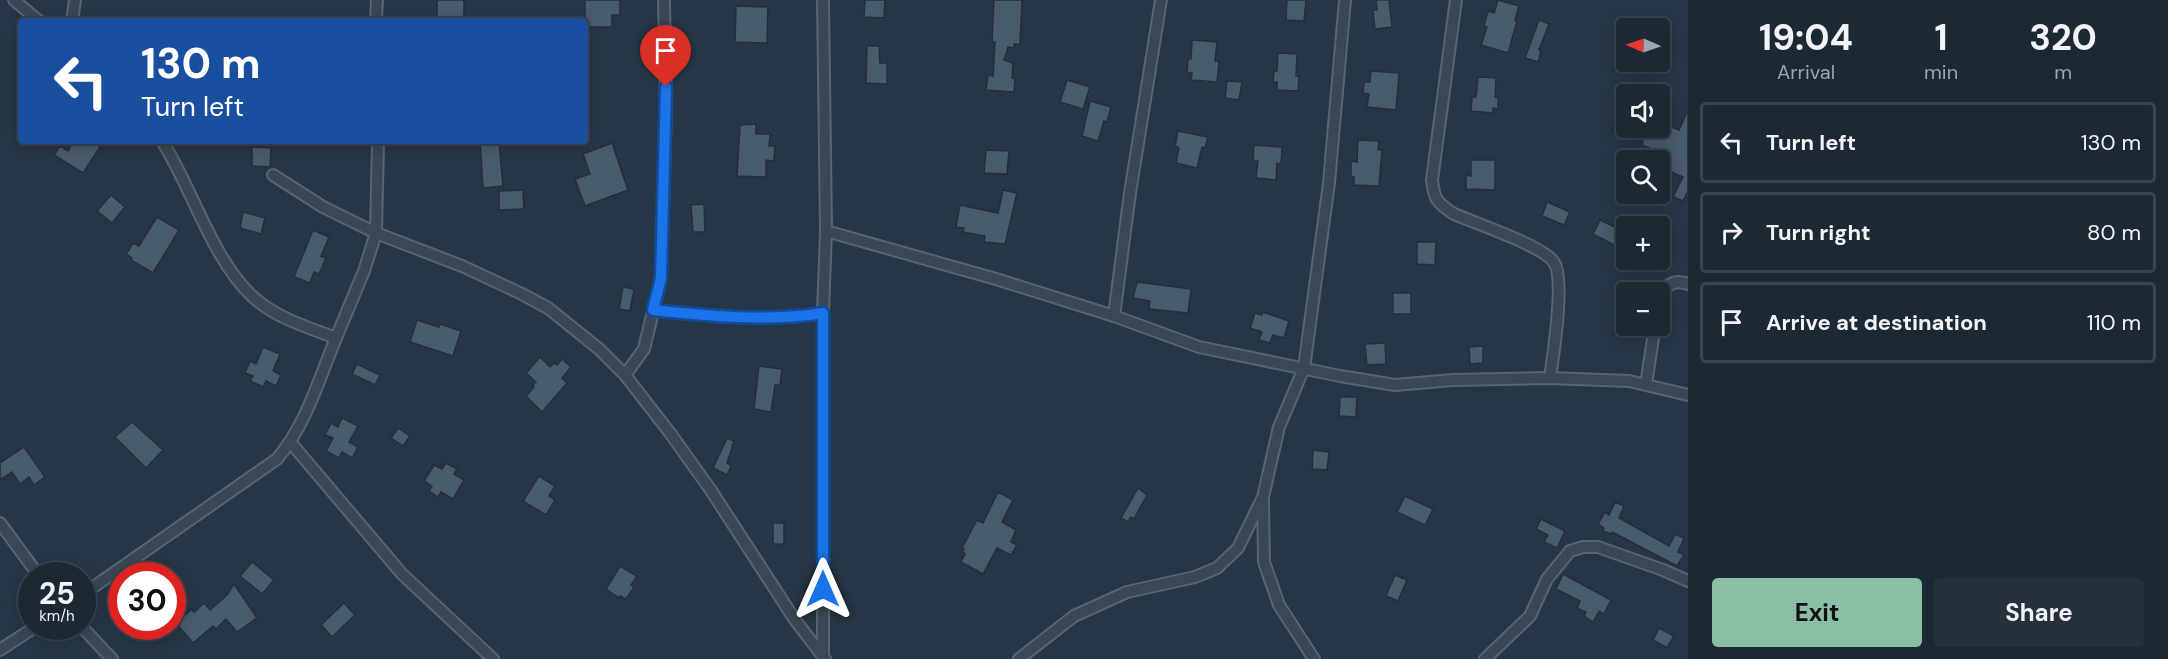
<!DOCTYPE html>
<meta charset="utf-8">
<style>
:root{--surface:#1c2834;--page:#25303c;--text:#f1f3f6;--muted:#a0a6ac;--line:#3a444f;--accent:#8abfa5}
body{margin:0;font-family:"DM Sans",sans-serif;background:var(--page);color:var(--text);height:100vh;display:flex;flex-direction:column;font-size:22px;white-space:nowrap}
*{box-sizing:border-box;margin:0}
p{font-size:20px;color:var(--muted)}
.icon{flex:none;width:33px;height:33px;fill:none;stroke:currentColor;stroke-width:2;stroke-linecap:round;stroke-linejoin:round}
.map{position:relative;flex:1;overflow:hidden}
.drawer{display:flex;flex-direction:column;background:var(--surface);width:480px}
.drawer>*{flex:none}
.hud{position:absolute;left:18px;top:18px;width:570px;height:126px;border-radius:6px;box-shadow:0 3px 15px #0003,0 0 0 2px var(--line);background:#1a4fa0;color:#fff;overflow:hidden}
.needle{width:39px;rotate:272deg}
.controls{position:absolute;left:1616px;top:18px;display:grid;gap:12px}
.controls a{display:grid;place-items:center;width:54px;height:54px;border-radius:6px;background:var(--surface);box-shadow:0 3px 15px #0003,0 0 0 2px var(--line);font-size:30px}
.speed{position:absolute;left:18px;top:562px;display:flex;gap:12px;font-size:30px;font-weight:700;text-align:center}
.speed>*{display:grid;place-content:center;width:78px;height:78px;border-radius:50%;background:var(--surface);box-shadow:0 3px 15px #0003,0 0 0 2px var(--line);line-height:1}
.speed small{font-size:15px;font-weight:400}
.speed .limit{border:9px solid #d22;background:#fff;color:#111}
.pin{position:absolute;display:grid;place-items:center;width:51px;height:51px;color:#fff;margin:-62px -26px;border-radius:50% 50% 50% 0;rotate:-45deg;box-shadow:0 0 6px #0007}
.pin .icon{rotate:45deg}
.me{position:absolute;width:66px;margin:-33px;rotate:0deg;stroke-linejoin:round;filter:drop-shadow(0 0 4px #0008)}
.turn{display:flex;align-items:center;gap:21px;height:126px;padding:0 24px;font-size:27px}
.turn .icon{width:78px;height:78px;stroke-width:2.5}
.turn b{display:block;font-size:42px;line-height:51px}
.eta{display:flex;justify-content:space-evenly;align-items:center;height:102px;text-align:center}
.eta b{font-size:36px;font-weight:700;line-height:42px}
.cta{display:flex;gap:12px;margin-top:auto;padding:12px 24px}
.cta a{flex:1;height:69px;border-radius:6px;background:var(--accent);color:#111;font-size:24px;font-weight:700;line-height:69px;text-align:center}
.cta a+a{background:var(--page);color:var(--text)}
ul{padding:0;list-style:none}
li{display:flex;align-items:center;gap:18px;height:81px;margin:0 12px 9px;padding:0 12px;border:3px solid var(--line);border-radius:6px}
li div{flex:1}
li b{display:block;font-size:22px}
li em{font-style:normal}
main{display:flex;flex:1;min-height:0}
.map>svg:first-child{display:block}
.building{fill:#495c6c;stroke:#202f3c;stroke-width:1.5}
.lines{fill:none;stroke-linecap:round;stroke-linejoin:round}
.street-casing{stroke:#586572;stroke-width:14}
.street{stroke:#3a4855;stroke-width:10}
.route-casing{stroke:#114b97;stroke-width:15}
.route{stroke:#1a73e8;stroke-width:10}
</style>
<main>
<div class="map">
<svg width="1688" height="659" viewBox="0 0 1688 659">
<rect width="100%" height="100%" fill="#253646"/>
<g class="building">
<rect x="437" y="0" width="27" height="21"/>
<polygon points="585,0 620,0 620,15 612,15 612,27 585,27"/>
<polygon points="865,0 885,0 884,18 864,17"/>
<polygon points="994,0 1022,0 1020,44 1014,44 1014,48 1008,47 1004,60 1013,63 1012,78 1015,79 1014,92 986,90 988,75 993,76 995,42 992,42"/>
<polygon points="1287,0 1306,0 1304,21 1286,20"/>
<polygon points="1376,0 1389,0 1392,27 1375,29 1373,10 1377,10"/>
<polygon points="1498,0 1519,6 1515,20 1517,21 1508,53 1481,45 1487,27 1484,26 1488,11 1494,13"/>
<polygon points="736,6 768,7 767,43 735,42"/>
<polygon points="1539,20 1549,24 1539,50 1541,51 1538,62 1525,58"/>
<polygon points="1192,40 1217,42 1215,61 1219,61 1217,82 1191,80 1192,73 1187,73 1188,59 1191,59"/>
<polygon points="867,46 879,46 880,63 887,63 887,84 866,83"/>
<polygon points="1278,53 1297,54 1296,76 1299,76 1298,91 1277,90 1277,82 1273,82 1274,71 1277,71"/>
<polygon points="1371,71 1399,73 1396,110 1367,107 1369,94 1363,93 1364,82 1370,82"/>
<polygon points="1478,77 1496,78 1495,97 1498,98 1498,109 1493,108 1493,113 1471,111 1472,97 1476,97"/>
<polygon points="1067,80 1090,87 1083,109 1060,102"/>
<polygon points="1227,81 1242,82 1239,100 1225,98"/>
<polygon points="1090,101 1111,107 1107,122 1104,121 1098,141 1082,136"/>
<polygon points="1688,110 1688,191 1683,201 1673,197 1683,177 1661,168 1666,155 1642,145 1643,141 1611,129 1611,128 1654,128 1664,132 1666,125 1679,130"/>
<polygon points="756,124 756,134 770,134 769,146 775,146 774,161 766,160 766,177 737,176 740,125"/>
<polygon points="1178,131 1208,137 1205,148 1202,147 1197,168 1176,163 1179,148 1175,146"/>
<polygon points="1358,140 1379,141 1378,150 1382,150 1379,186 1354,185 1354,177 1351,176 1351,161 1357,162"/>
<polygon points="74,141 91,141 100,147 83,173 54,155 60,146 68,151"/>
<polygon points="480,141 499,141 503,186 483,188"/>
<polygon points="612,143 628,190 585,206 575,179 590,174 583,154"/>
<polygon points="1254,145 1282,147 1281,164 1277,163 1276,180 1256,178 1258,161 1253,161"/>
<polygon points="252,147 271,148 270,167 252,166"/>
<polygon points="986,150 1009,151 1007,174 984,173"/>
<polygon points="1471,160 1495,160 1495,190 1466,189 1466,175 1471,176"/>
<polygon points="523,190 524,209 499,210 499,191"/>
<polygon points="1003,190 1017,193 1005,244 984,242 985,236 963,232 964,228 956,227 960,205 998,213"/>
<polygon points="111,195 125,207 112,223 97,211"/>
<polygon points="1547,202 1570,212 1564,225 1542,216"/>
<polygon points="704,204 705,232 693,232 691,205"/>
<polygon points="243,212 265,218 261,234 240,228"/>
<polygon points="157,217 179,230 153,273 131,260 132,258 126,254 133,243 139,246"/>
<polygon points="1600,220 1623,231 1616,246 1593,234"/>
<polygon points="313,230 329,237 321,256 326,258 319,274 314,272 310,283 294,277"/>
<polygon points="1417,242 1436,242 1435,265 1417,264"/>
<polygon points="1137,282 1191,289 1188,313 1149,309 1150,301 1133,298"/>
<polygon points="623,287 634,289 630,311 619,309"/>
<rect x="1393" y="293" width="18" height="21"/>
<polygon points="1263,312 1289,321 1284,338 1273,335 1270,343 1259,340 1262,332 1250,328 1255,313 1262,315"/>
<polygon points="417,320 439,327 440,324 461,331 453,356 410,342"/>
<polygon points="1385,343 1386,364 1367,365 1365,344"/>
<polygon points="1483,346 1483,363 1470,364 1469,347"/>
<polygon points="263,347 280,354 273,371 281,375 276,386 266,381 263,387 250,381 253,376 245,373 250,361 256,364"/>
<polygon points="540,357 550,367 554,363 557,365 562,359 571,367 562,378 567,383 542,412 526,396 534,387 532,386 536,382 526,373"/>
<polygon points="357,364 380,375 375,385 352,374"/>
<polygon points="759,366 782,369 780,385 775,385 771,412 754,409"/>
<polygon points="1340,397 1357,397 1356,417 1339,416"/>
<polygon points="342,418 358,426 349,442 358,447 352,458 342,452 339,458 326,451 333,438 325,435 331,423 338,427"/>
<polygon points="132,422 163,450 146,468 115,437"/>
<polygon points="398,428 410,436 403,446 391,438"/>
<polygon points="727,438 734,441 727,463 731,466 727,475 713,468"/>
<polygon points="24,447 45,477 34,485 29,477 20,484 12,472 0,480 0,463"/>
<polygon points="1313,450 1329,452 1327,470 1312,469"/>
<polygon points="446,463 457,469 454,474 464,480 453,499 441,492 438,497 429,491 432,486 424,481 434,465 442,469"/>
<polygon points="539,476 555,486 549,496 555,500 546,515 523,501"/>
<polygon points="1138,488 1147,495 1134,519 1131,517 1128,522 1121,518"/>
<polygon points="998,492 1013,500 1002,522 1016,530 1011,542 1017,545 1011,555 997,548 983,574 961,562 965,554 962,552 964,549 962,548 977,520 983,523"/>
<polygon points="1405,496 1433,509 1425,525 1397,512"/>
<polygon points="1615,502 1624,506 1619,518 1669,546 1675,534 1684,538 1678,552 1684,555 1677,566 1616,534 1612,532 1611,534 1603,531 1604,528 1598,524 1605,512 1609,515"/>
<polygon points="1541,519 1565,531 1557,548 1544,542 1548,535 1536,529"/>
<rect x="773" y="523" width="11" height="21"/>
<polygon points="252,562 274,580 262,594 240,576"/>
<polygon points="620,566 637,576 631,585 634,586 633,589 626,599 620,596 619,598 606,589"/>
<polygon points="1563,574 1611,600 1604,614 1599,611 1593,622 1584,616 1586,612 1577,608 1580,601 1556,589"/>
<polygon points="1395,575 1407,580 1398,601 1386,596"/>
<polygon points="234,584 257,618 237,632 226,619 216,629 213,626 193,643 176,623 192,609 194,612 204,603 210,610 227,595"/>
<polygon points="344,603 355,615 332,637 321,625"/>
<polygon points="1659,628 1674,636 1667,648 1653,640"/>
</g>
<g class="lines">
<defs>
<g id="street">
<polyline points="14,0 39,21"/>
<path d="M1456,0L1432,180C1434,199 1437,203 1454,214C1475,223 1540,245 1553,261C1566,276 1553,356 1550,378"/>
<polyline points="72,21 75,0"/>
<polyline points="376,21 377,0"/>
<path d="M162,141C192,188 212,259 253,297C276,318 307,327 336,338L364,271L376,233L378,141"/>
<polyline points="273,175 323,207 376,233 462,266 522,294 548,308 599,349 625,375 670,433 710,489 795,620 825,659"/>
<polyline points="826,231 996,279 1114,316 1199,347 1340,376 1395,385 1453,380 1550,378 1629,381 1688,395"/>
<path d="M1659,302C1663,287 1672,278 1688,284"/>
<path d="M653,310C709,316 767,322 823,313"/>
<polyline points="1114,316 1130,193 1161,0"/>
<polyline points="625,375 644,349 661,278 666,108 664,0"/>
<polyline points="1646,384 1655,326"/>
<polyline points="291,443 402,574 493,659"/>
<polyline points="1263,498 1264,562 1279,605 1314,659"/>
<polyline points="0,523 39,576"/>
<path d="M82,595L277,459C306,425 319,379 336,338"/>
<polyline points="82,627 112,659"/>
<polyline points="0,650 35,627"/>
<polyline points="823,656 823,313 826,231 823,0"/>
<polyline points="1019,659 1074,616 1127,592 1195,577 1217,568 1238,548 1263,497 1279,427 1304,368 1329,183 1345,0"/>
<polyline points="1485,659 1530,616 1547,579 1570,551 1583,547 1598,547 1663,570 1688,581"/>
</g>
</defs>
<use href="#street" class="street-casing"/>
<use href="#street" class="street"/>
</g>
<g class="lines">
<defs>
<path id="route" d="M666,87L661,278L653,310C709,316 767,322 823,313V589"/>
</defs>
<use href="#route" class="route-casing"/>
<use href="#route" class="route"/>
</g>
</svg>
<div class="controls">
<a><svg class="needle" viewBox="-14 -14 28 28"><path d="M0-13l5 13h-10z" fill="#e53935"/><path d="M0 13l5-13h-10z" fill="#a0a6ac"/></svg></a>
<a><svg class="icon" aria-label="sound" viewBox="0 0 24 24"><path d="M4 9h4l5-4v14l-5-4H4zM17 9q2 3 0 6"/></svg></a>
<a><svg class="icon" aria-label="search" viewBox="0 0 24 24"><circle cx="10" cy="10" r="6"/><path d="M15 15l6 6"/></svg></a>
<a>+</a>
<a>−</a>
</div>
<div class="speed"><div>25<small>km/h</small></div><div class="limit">30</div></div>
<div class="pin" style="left:666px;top:87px;background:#d93025"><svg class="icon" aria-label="arrive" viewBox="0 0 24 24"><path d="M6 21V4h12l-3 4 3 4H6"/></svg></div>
<svg class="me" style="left:823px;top:589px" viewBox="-20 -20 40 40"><path d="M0-17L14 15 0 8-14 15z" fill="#1a73e8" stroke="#fff" stroke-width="4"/></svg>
<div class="hud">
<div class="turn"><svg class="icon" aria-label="left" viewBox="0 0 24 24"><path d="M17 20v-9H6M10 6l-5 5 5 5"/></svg><div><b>130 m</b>Turn left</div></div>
</div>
</div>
<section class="drawer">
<div class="eta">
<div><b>19:04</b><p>Arrival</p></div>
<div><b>1</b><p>min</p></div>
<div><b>320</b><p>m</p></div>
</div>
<ul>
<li><svg class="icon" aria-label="left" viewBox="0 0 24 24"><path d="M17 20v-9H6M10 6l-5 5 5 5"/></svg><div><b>Turn left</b></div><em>130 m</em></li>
<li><svg class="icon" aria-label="right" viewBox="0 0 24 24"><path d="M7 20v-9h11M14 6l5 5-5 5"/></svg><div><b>Turn right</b></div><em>80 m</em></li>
<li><svg class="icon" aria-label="arrive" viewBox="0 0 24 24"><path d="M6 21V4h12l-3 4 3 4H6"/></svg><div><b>Arrive at destination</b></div><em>110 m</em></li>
</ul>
<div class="cta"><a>Exit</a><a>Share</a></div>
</section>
</main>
